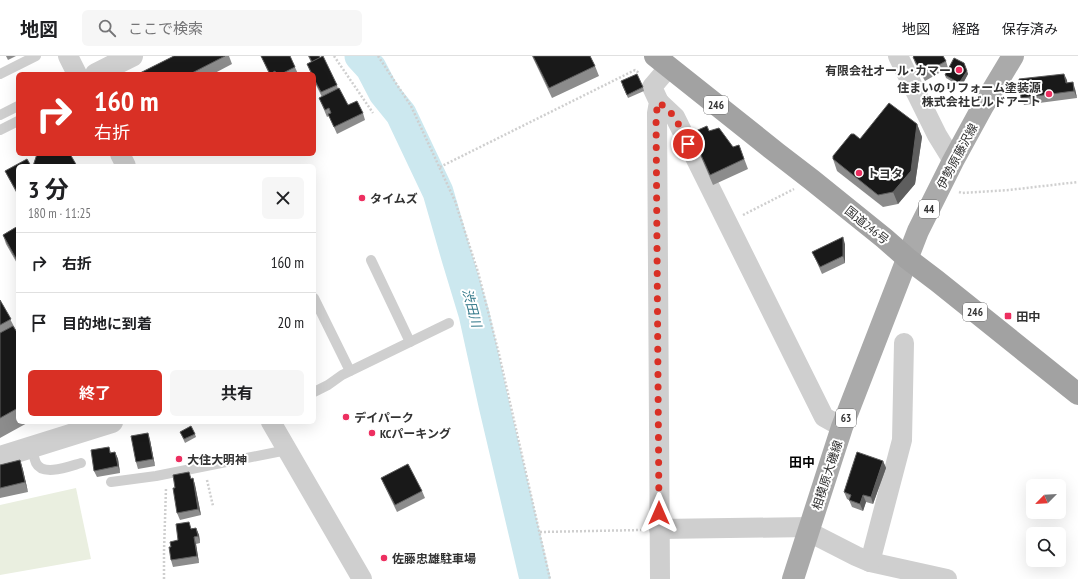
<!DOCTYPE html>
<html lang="ja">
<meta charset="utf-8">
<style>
:root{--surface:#fff;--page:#f6f6f6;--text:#202124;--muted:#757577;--line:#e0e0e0;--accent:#d93025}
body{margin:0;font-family:"PT Sans Narrow","Noto Sans JP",sans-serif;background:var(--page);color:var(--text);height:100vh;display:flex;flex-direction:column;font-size:15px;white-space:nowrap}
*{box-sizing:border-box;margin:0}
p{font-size:13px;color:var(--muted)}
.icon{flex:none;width:22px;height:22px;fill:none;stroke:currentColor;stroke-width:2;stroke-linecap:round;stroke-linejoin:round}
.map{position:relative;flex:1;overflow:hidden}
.panel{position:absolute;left:16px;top:108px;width:300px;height:260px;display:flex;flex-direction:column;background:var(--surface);border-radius:6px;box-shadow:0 4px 16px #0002}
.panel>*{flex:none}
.hud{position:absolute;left:16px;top:16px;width:300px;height:84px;border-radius:6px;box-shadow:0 4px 16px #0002;background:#d93025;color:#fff;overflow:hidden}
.needle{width:26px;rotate:246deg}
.buttons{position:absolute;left:1026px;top:423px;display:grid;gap:8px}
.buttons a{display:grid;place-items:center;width:40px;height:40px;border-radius:6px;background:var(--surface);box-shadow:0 4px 16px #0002;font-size:20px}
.pin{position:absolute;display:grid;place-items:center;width:34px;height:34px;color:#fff;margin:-17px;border:2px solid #fff;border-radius:50%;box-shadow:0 1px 4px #0007}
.me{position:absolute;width:44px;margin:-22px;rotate:0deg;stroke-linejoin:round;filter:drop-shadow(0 0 3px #0008)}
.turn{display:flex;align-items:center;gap:14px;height:84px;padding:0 12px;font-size:18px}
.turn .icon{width:52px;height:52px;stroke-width:2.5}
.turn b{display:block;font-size:28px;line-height:34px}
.round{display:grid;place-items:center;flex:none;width:42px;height:42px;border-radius:6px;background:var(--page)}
.overview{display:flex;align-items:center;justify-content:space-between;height:68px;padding:0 12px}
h1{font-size:24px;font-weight:700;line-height:30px}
.action{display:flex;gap:8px;margin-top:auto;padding:8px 12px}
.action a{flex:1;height:46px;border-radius:6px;background:var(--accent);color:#fff;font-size:16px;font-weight:700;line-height:46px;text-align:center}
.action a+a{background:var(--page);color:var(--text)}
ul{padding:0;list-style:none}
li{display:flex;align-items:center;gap:12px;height:60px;padding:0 12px;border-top:1px solid var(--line)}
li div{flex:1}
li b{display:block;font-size:15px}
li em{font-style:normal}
header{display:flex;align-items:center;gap:24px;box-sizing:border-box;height:56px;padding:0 20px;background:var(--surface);border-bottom:1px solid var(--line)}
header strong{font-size:19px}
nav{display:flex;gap:22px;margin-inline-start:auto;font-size:14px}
.search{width:280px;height:36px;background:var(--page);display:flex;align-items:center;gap:10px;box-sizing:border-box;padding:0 14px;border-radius:6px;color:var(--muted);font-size:15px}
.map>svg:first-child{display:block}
.green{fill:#eaefe0}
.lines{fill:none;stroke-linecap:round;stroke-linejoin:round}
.river{stroke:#cce8ef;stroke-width:31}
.path{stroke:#cfcfcf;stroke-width:2.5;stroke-dasharray:2 2;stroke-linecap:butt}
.service{stroke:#cfcfcf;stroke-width:10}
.minor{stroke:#cfcfcf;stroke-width:20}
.tertiary{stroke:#cfcfcf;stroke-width:22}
.primary{stroke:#aaa;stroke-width:22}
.trunk{stroke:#a2a2a2;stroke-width:22}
.wall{fill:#8c8c8c}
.shaded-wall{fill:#5e5e5e}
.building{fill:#191919;stroke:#5e5e5e}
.route{stroke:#d93025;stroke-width:7;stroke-dasharray:0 12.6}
.poi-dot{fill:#ed2f60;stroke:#fff;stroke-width:1.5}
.labels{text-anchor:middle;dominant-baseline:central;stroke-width:4;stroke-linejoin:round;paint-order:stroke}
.shield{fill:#fff;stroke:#707070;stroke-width:1}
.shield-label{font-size:11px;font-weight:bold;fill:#323232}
.poi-label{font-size:12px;font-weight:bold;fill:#323232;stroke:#fff;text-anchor:start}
.street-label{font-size:12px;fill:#323232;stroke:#fff}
.water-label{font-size:13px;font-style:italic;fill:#367a8b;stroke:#fff}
.neighbourhood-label{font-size:13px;font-weight:bold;fill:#000;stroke:#fff}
</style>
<header>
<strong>地図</strong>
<div class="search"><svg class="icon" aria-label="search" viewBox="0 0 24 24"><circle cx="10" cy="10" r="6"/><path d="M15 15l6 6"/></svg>ここで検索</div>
<nav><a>地図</a><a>経路</a><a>保存済み</a></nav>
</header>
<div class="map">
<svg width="1078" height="523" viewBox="0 0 1078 523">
<rect width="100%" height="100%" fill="#fff"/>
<polygon class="green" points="76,432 91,503 0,519 0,449"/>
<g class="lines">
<polyline class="river" points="360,0 371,12 384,37 401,58 438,136 457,202 474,258 494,349 535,523"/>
<g class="path">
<polyline points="334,0 373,57"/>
<polyline points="378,0 411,50 455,145 478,216 499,298 550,523"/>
<polyline points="440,111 635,14 639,17"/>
<polyline points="959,136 962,137 1009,134 1078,126"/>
<polyline points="743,159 794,133"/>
<polyline points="207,424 213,450"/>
<polyline points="540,476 641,474"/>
<polyline points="164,523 164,495 166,432"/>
</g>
<g class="service">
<polyline points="0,18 36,0"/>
<polyline points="0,59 18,50"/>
<polyline points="0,74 18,65"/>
<polyline points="371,204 410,286"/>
<polyline points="314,242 350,315"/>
<polyline points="314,336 328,329 342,319 449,267"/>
<path d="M31,391C33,396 34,402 36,407C43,421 70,410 81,407"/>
<polyline points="111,426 156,420 287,394"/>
</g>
<g class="minor">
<polyline points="68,0 77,18"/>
<polyline points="898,0 937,79 953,105"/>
<polyline points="659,46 675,61 824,361 842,371"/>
<polyline points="120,98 126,110"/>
<polyline points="271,366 362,523"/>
<polyline points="659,473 811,471"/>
<polyline points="809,476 856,500 870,506 947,523"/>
<polyline points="870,506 902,384 904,287"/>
<polyline points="660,523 657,57 659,46 652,31 669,11"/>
</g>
<g class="tertiary">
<polyline points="96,18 132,0"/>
<polyline points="0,401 112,366"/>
</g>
<polyline class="primary" points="793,523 842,371 918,175 953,105 983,50 1013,0"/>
<polyline class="trunk" points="655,0 777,97 812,124 884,182 908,203 937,225 1078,338"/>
</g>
<g class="wall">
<polygon points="6,0 16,0 8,4"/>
<polygon points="174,0 229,0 232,8 213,18 138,18"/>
<polygon points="261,0 290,0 298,18 269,18"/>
<polygon points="308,0 319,0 337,29 338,33 348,49 363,57 365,64 337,78 329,60 327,61 322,49 319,42 322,41 314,25 314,18 311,18 307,8 311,6"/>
<polygon points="532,0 590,0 595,10 599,20 552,42"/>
<polygon points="913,1 946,5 948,12 925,25 915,7"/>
<polygon points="964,7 968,18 961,31 946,22 945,19"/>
<polygon points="1067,24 1067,27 1075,33 1077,42 1024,49 1021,42"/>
<polygon points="622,29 643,31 644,35 628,42"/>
<polygon points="917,68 922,81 915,128 898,148 883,151 837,115 833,103 860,83"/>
<polygon points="709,75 733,91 739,89 748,113 713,129 695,87 691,77"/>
<polygon points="18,110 18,140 8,121 5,115"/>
<polygon points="18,170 18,209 6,188 3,179"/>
<polygon points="845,188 845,207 822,218 815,202 812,196"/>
<polygon points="0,244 18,278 18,366 29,366 0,382"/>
<polygon points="180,376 195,378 196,381 185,387"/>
<polygon points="150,384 155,410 138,413 136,406"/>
<polygon points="109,391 111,397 115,396 118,403 120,417 97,421 94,415"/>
<polygon points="20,404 23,414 28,436 0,442 0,409"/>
<polygon points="883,405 886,412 873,448 866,446 863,455 852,451 849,444 847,443 844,436"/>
<polygon points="193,422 195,429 201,459 180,464 177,457 175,432"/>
<polygon points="381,422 422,435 425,442 397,456 384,429"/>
<polygon points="192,472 196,472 199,479 200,487 196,488 199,507 173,511 171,504 171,491"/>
</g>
<g class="shaded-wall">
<polygon points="967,15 968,18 961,31 959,27"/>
<polygon points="1064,18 1067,24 1068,34 1066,27"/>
<polygon points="1073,26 1075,33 1077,42 1074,35"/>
<polygon points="917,68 922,81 915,128 898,148 893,136"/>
<polygon points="843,181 845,188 845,207 843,200"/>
<polygon points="148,377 150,384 155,410 153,403"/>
<polygon points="115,396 118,403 120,417 118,410"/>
<polygon points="20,404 23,414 28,436 25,426"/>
<polygon points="883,405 886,412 873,448 871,441"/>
<polygon points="193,422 195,429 201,459 198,453"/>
<polygon points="863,439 866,446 863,455 860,448"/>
<polygon points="196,472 199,479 200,487 198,480"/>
<polygon points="194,481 196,488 199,507 197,500"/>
</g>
<g class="building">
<polygon points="174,0 225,0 190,18 138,18"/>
<polygon points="261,0 290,0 295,11 281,18 276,18 275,15 270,18"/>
<polygon points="309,0 319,0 320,2 312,6"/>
<polygon points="323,0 337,29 321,36 314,23 314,18 312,18 307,8"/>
<polygon points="533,0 590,0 595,10 549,32"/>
<polygon points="914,0 943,0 946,5 922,18 913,1"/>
<polygon points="954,2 964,7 967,15 959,27 945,19"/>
<polygon points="637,18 643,31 627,39 621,25"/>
<polygon points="1064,18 1066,27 1073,26 1074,35 1021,42 1019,23"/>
<polygon points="339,32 348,49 357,45 363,57 334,71 328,58 331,57 329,52 325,54 319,42"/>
<polygon points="889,47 917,68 911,115 893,136 878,139 833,103 833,100 851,78 854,78 860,83"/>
<polygon points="707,70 709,75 719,72 733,91 739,89 744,103 710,119 691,77"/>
<polygon points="37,98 70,98 77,110 33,110"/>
<polygon points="27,103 31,110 18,110 18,138 5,115"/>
<polygon points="18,170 18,206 3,179"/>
<polygon points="843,181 843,200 820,211 812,196"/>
<polygon points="0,244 11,263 0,269"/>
<polygon points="13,270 18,278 18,352 0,362 0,277"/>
<polygon points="191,370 195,378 184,383 180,376"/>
<polygon points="148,377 153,403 136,406 131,380"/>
<polygon points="109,391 110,397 115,396 118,410 94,415 91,394"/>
<polygon points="857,396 883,405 871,441 863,439 860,448 849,444 851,439 844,436"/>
<polygon points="20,404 25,426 0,432 0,409"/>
<polygon points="408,408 422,435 395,449 381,422"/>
<polygon points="189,416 191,423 193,422 198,453 177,457 173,432 175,432 173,419"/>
<polygon points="189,466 191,473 196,472 198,480 194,481 197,500 171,504 169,491 171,491 170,486 178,484 176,468"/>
</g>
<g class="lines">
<polyline class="route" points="659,457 656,57 659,46 675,61 688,88"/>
</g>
<g class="poi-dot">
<circle cx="959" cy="14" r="4"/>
<circle cx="1049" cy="38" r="4"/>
<circle cx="859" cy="117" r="4"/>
<circle cx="362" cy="142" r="4"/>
<rect x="1004" y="256" width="8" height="8" rx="2"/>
<circle cx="346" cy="361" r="4"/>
<circle cx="372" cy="377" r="4"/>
<circle cx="179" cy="403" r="4"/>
<circle cx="384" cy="502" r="4"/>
</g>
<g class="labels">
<g class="shield">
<rect x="704" y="40" width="24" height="18" rx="3"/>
<rect x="919" y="144" width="20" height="18" rx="3"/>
<rect x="963" y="247" width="24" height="18" rx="3"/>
<rect x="836" y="353" width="20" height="18" rx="3"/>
</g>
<g class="shield-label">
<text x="716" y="49">246</text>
<text x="929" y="153">44</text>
<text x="975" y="256">246</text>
<text x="846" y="362">63</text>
</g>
<g class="poi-label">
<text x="951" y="14" text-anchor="end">有限会社オール･カマー</text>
<text x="1041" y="31" text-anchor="end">住まいのリフォーム塗装源<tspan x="1041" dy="14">株式会社ビルドアート</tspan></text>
<text x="867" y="117">トヨタ</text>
<text x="370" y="142">タイムズ</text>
<text x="1016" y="260">田中</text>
<text x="354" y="361">デイパーク</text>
<text x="380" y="377">KCパーキング</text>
<text x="187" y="403">大住大明神</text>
<text x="392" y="502">佐藤忠雄駐車場</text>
</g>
<g class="street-label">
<text transform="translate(957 100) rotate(-62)">伊勢原藤沢線</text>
<text transform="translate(867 169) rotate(39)">国道246号</text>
<text transform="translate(827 419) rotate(-72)">相模原大磯線</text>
</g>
<g class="water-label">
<text transform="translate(472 252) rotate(75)">渋田川</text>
</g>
<g class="neighbourhood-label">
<text x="802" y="406">田中</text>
</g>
</g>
</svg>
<div class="buttons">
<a><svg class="needle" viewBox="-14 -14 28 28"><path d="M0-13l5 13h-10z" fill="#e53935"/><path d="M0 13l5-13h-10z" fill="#757577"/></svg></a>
<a><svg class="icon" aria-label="search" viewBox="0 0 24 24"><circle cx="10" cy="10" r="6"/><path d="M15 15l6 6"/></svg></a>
</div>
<div class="pin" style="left:688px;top:88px;background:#d93025"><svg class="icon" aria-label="arrive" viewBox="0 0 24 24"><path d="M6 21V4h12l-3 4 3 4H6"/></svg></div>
<svg class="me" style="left:659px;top:457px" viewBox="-20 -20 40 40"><path d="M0-17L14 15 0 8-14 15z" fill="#d93025" stroke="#fff" stroke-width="4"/></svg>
<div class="hud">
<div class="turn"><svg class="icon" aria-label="right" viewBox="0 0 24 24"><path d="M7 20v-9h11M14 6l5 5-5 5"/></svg><div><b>160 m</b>右折</div></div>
</div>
<section class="panel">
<div class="overview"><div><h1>3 分</h1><p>180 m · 11:25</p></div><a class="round"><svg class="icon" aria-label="close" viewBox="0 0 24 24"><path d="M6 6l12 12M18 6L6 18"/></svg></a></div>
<ul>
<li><svg class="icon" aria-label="right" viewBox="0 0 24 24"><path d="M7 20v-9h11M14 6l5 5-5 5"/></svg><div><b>右折</b></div><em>160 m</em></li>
<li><svg class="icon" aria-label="arrive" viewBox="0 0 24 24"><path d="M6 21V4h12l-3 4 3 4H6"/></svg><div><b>目的地に到着</b></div><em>20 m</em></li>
</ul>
<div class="action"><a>終了</a><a>共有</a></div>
</section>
</div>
